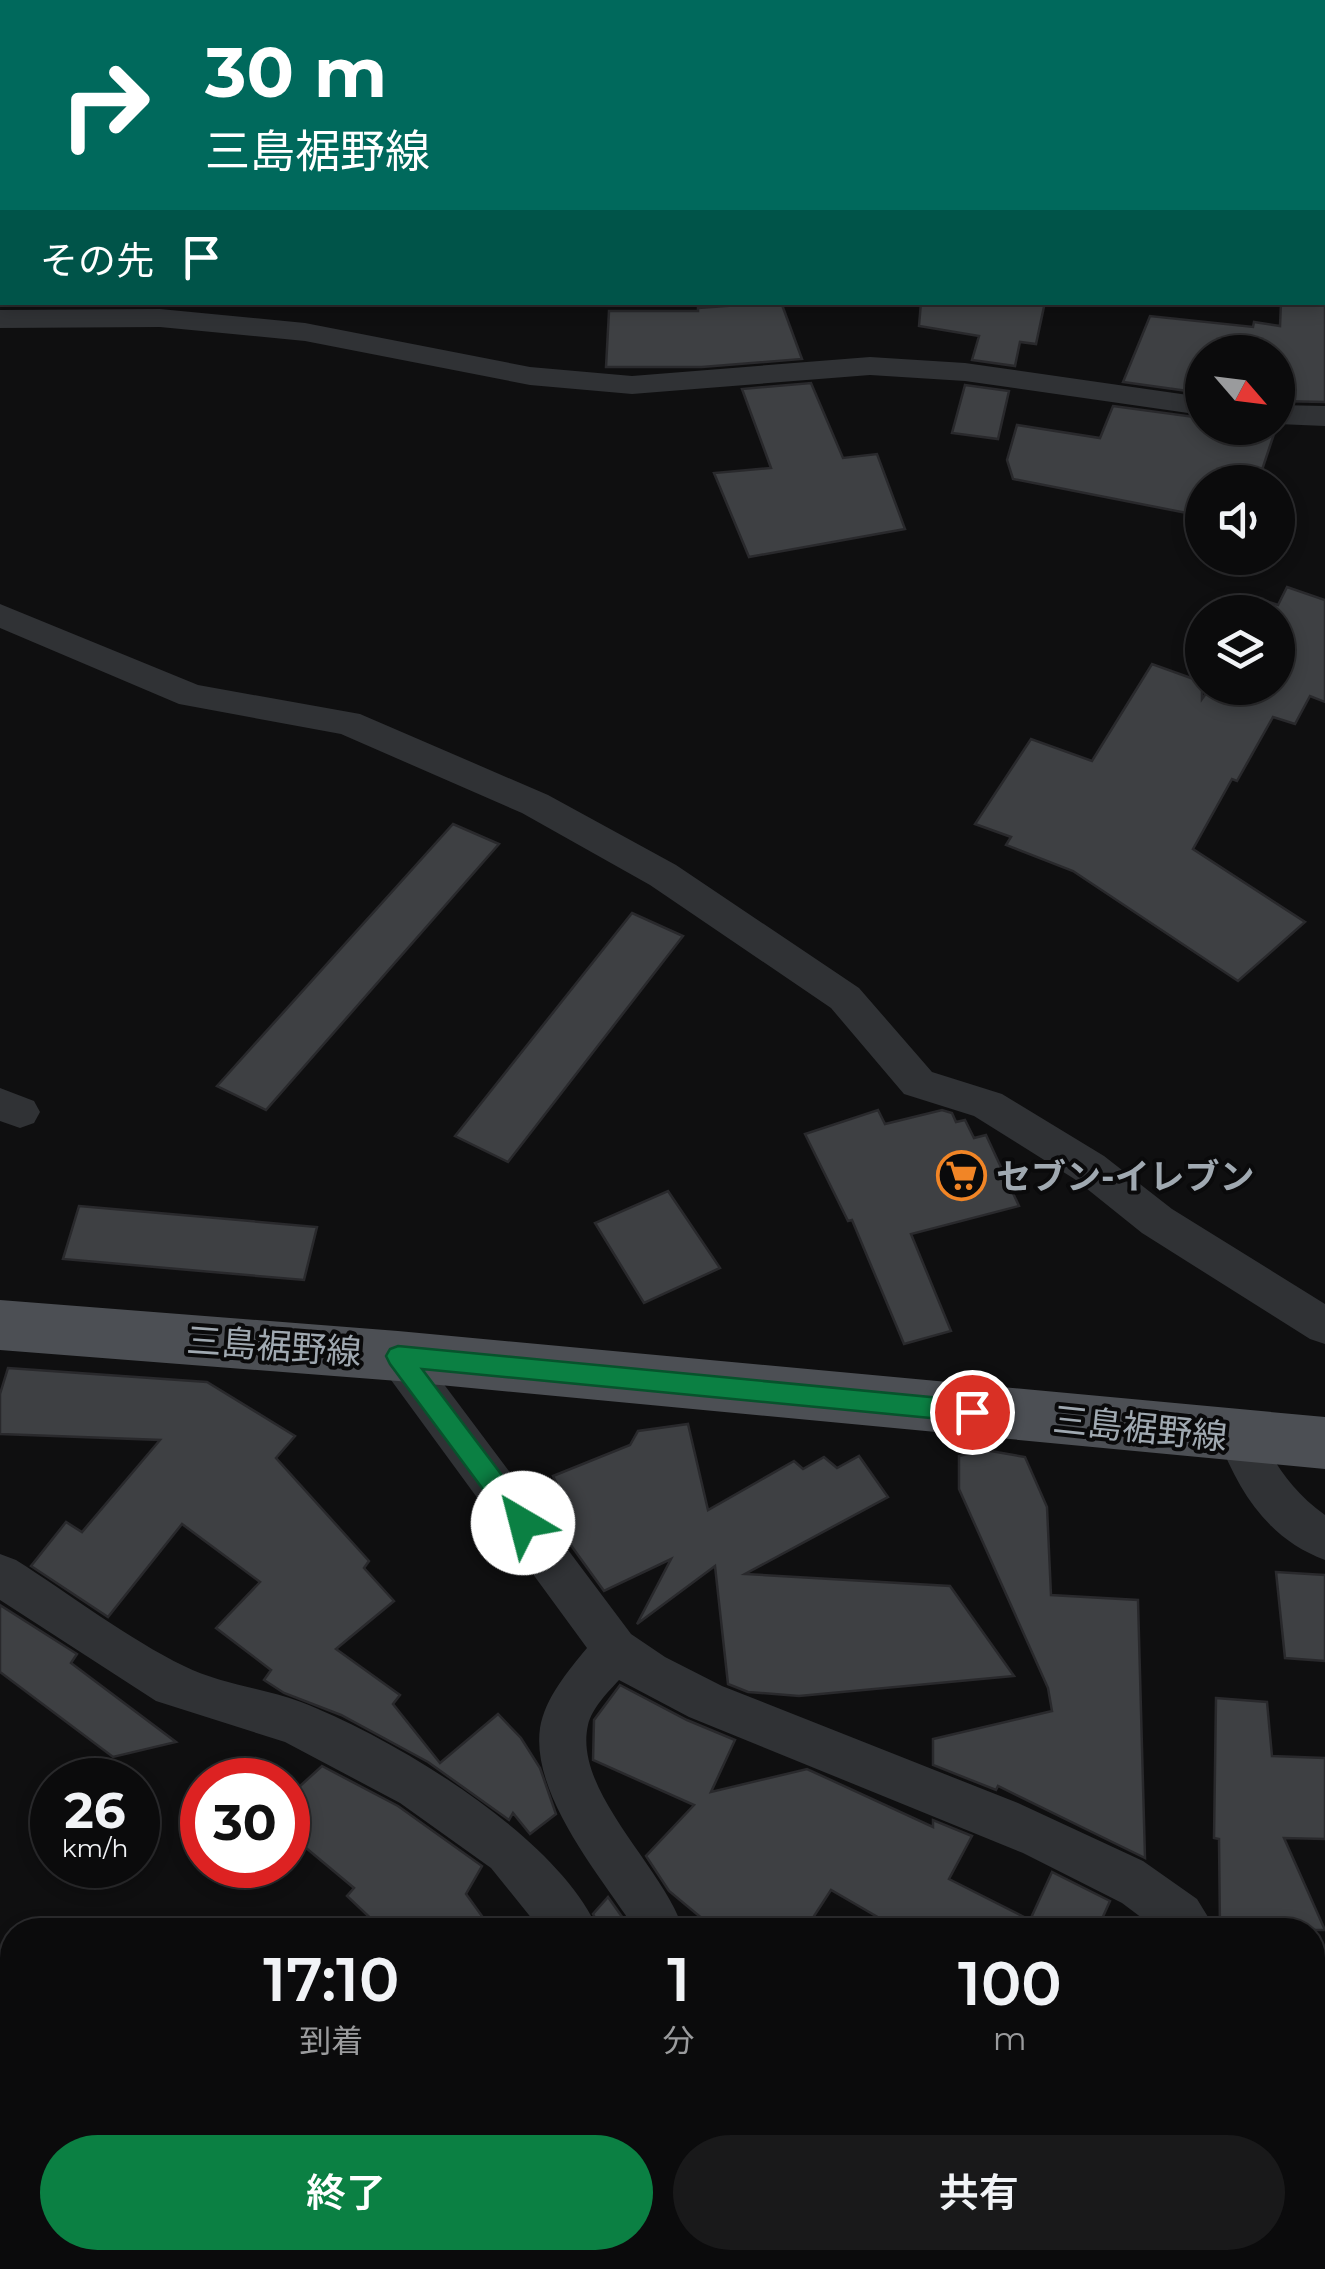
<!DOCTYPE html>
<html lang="ja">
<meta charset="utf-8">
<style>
:root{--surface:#0b0b0c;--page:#19191a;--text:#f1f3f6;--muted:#9a9b9d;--line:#2b2b2d;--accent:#0b8043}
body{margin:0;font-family:Montserrat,"Noto Sans JP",sans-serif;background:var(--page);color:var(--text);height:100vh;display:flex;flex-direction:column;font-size:38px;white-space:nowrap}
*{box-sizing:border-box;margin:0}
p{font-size:32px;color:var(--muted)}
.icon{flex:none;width:55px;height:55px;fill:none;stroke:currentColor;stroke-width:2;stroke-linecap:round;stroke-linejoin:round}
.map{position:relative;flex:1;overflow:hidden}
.details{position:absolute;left:0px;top:1918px;width:1325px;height:352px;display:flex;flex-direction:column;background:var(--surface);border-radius:40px 40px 0 0;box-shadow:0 5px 15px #0003,0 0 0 2px var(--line)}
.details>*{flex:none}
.guide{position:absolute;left:0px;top:0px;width:1325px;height:305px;box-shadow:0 5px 15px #0003,0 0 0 2px var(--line);background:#00695c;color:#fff;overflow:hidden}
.needle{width:65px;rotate:118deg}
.buttons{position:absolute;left:1185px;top:335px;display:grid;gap:20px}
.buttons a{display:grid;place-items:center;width:110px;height:110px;border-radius:50%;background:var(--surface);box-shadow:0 5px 15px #0003,0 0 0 2px var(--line);font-size:50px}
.speed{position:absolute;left:30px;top:1758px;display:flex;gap:20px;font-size:50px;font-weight:700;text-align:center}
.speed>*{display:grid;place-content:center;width:130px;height:130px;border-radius:50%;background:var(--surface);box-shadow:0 5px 15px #0003,0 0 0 2px var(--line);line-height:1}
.speed small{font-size:25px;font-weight:400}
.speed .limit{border:15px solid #d22;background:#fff;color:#111}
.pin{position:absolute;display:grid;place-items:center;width:85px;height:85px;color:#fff;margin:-42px;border:5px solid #fff;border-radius:50%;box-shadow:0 2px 10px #0007}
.me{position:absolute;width:110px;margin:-55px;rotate:323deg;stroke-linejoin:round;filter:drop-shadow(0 0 8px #0008)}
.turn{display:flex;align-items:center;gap:35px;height:210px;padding:0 40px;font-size:45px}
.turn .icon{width:130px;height:130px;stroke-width:2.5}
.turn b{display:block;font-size:70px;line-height:85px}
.then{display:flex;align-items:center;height:95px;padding:0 40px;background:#0003;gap:20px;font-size:38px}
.eta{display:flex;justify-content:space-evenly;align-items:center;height:170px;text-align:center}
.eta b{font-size:60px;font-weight:600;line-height:70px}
.primary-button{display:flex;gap:20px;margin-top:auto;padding:20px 40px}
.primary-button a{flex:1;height:115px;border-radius:60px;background:var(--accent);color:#fff;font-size:40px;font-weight:600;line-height:115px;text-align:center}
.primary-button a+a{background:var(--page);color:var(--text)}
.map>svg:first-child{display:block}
.building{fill:#3e4043;stroke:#29292c;stroke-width:2.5}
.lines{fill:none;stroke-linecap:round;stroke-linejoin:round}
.pedestrian{fill:#303235;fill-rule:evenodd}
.minor{fill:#303235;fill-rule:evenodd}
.primary{fill:#4c4f54;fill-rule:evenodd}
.route{fill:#0b8043;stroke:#07532c;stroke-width:2.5}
.labels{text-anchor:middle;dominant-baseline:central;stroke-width:8;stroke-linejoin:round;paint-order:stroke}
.poi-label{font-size:35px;font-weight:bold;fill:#a0a9b1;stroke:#0a0a0b;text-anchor:start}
.street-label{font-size:35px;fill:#a0a9b1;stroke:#0a0a0b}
</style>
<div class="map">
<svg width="1325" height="2269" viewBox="0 0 1325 2269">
<rect width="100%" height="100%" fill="#0f0f10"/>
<g class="building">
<polygon points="781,302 802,359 702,367 606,367 609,311 698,311 698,308"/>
<polygon points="921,302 1045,302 1036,344 1020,342 1015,366 972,360 979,336 919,326"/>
<polygon points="1281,302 1325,302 1325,402 1278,401 1278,352 1202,352 1202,393 1123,382 1150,316 1253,327 1254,322 1280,326"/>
<polygon points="811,383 843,458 877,454 905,529 749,557 714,473 771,468 742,389"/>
<polygon points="965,385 1009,391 998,439 952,433"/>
<polygon points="1113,406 1202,418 1202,428 1276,428 1258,482 1202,482 1202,516 1013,479 1007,460 1017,425 1100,438"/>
<polygon points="1287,587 1325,600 1325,702 1310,696 1295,724 1273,717 1237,781 1232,779 1193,849 1305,922 1238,981 1073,871 1006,845 1011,837 975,824 1031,739 1092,761 1152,664 1202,682 1202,699 1210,688 1278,688 1278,612 1256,612 1263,600 1278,605"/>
<polygon points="453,824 499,844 266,1110 217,1086"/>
<polygon points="632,913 683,936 508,1162 455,1136"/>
<polygon points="878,1110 885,1124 942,1110 952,1113 956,1122 965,1120 974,1138 986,1135 1019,1206 911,1234 951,1331 904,1344 852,1220 848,1221 805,1134"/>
<polygon points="668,1191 720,1268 644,1303 595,1223"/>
<polygon points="79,1206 317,1227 304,1280 63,1259"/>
<polygon points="8,1368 207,1382 295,1436 276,1458 369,1561 364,1568 394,1601 336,1649 400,1695 393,1704 440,1763 498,1714 521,1738 540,1768 556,1814 530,1834 513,1813 509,1820 428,1762 341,1715 284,1693 264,1680 271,1670 216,1628 260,1582 182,1524 108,1617 31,1566 66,1522 82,1532 160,1440 0,1434 0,1394"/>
<polygon points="688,1424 708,1510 794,1461 803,1469 824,1457 837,1468 859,1456 888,1497 745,1574 950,1586 1014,1676 799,1696 748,1692 728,1684 715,1566 637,1624 671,1559 604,1591 544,1508 564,1499 553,1476 630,1445 638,1431"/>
<polygon points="985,1450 1025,1457 1047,1507 1051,1595 1138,1600 1145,1858 998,1786 996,1790 933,1765 933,1739 1052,1711 1048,1688 959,1489 959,1456"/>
<polygon points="1276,1572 1325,1575 1325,1661 1285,1658"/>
<polygon points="0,1605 77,1654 71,1663 176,1742 113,1757 0,1672"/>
<polygon points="620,1685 687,1720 735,1740 711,1792 807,1769 933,1827 933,1820 972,1836 949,1879 1030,1920 1052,1872 1110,1901 1097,1930 900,1930 831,1890 805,1930 716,1930 669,1891 646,1856 694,1805 593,1760 594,1720"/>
<polygon points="1216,1698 1267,1702 1272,1756 1325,1758 1325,1839 1284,1838 1325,1930 1220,1930 1219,1839 1214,1838"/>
<polygon points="322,1766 398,1806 482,1866 466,1894 492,1930 383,1930 347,1896 354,1888 288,1833 288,1797"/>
<polygon points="608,1897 625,1921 611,1930 602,1930 593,1914"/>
</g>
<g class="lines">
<g class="pedestrian">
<polygon points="1322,92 1325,93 1325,105 1322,104"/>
<rect x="0" y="208" width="2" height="12"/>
</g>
<g class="minor">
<polygon points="658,0 689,0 691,2 660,2"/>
<rect x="1322" y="104" width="3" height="16"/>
<rect x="0" y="183" width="2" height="17"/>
<polygon points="160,309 305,323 530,367 632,376 870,357 965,363 1202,397 1202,415 965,381 870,375 632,394 530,385 305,341 160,327 0,328 0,310"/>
<polygon points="1278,405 1325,406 1325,426 1278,424"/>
<polygon points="0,604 198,685 360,714 548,795 676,865 859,988 932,1072 1002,1094 1104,1156 1172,1209 1325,1304 1325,1344 1310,1339 1142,1233 1076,1180 974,1116 904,1094 831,1008 650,885 522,813 341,734 179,704 0,628"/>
<polygon points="0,1088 34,1101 40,1112 34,1123 20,1128 0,1121"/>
<path d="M398,1338L413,1343L631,1634L665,1657L722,1686L1018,1803L1143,1861L1197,1899L1216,1930H1158L1122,1903L1023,1853L689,1717L619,1680C608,1692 592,1708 588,1725C573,1790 661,1865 682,1926L680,1930H628L631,1923C597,1872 531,1793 540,1728C545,1698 568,1671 587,1648L383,1369L377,1356L383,1343Z"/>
<path d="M1240,1419L1255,1424C1274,1463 1290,1490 1325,1515V1560C1268,1539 1239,1492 1218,1438L1225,1424Z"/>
<path d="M0,1554L16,1560C68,1593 130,1640 184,1666C220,1684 263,1688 301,1702C394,1738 559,1837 598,1930H541L491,1868L400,1803L285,1742L156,1701L0,1600Z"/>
<polygon points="0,2235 12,2240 12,2258 28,2258 33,2269 0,2269"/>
<rect x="607" y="2258" width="54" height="11"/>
<polygon points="1039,2258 1108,2258 1113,2269 1043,2269"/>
</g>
<polygon class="primary" points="0,1300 398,1331 1325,1417 1325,1469 398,1381 0,1350"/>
</g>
<polygon class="route" points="398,1346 972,1401 981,1404 985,1412 981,1419 972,1422 422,1369 532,1515 536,1523 532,1531 523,1534 514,1531 390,1364 386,1356 390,1349"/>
<defs>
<symbol id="supermarket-ring" viewBox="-11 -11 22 22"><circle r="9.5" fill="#0a0a0b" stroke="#f18526" stroke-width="1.5"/><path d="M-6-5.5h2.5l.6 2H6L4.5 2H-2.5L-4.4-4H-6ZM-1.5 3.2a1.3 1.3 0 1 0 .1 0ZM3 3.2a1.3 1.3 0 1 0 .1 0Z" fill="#f18526"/></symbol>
</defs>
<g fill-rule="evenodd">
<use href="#supermarket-ring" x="934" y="1148" width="55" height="55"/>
</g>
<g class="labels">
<g class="poi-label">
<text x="996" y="1176">セブン-イレブン</text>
</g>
<g class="street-label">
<text transform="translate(274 1346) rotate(4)">三島裾野線</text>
<text transform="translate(1140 1428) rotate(6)">三島裾野線</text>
</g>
</g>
</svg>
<div class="buttons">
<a><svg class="needle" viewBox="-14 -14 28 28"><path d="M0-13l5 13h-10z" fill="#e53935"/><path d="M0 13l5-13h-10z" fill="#9a9b9d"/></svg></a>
<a><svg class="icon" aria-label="sound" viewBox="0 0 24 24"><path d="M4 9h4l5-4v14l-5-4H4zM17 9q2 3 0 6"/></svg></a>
<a><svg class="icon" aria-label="layers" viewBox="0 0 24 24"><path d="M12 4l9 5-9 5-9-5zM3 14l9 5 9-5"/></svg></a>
</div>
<div class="speed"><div>26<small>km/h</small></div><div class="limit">30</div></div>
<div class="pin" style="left:972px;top:1412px;background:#d93025"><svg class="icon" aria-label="arrive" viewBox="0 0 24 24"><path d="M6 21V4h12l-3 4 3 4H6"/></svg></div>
<svg class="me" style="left:523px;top:1523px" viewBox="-20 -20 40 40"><circle r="19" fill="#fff"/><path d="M0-13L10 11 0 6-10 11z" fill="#0b8043"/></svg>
<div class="guide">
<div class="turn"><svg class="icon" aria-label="right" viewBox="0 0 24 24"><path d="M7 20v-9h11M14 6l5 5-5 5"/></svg><div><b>30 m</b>三島裾野線</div></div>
<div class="then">その先<svg class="icon" aria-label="arrive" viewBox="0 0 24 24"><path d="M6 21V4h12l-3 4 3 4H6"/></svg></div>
</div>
<section class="details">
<div class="eta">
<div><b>17:10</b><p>到着</p></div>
<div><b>1</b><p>分</p></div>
<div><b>100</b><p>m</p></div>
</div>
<div class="primary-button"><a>終了</a><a>共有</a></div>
</section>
</div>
